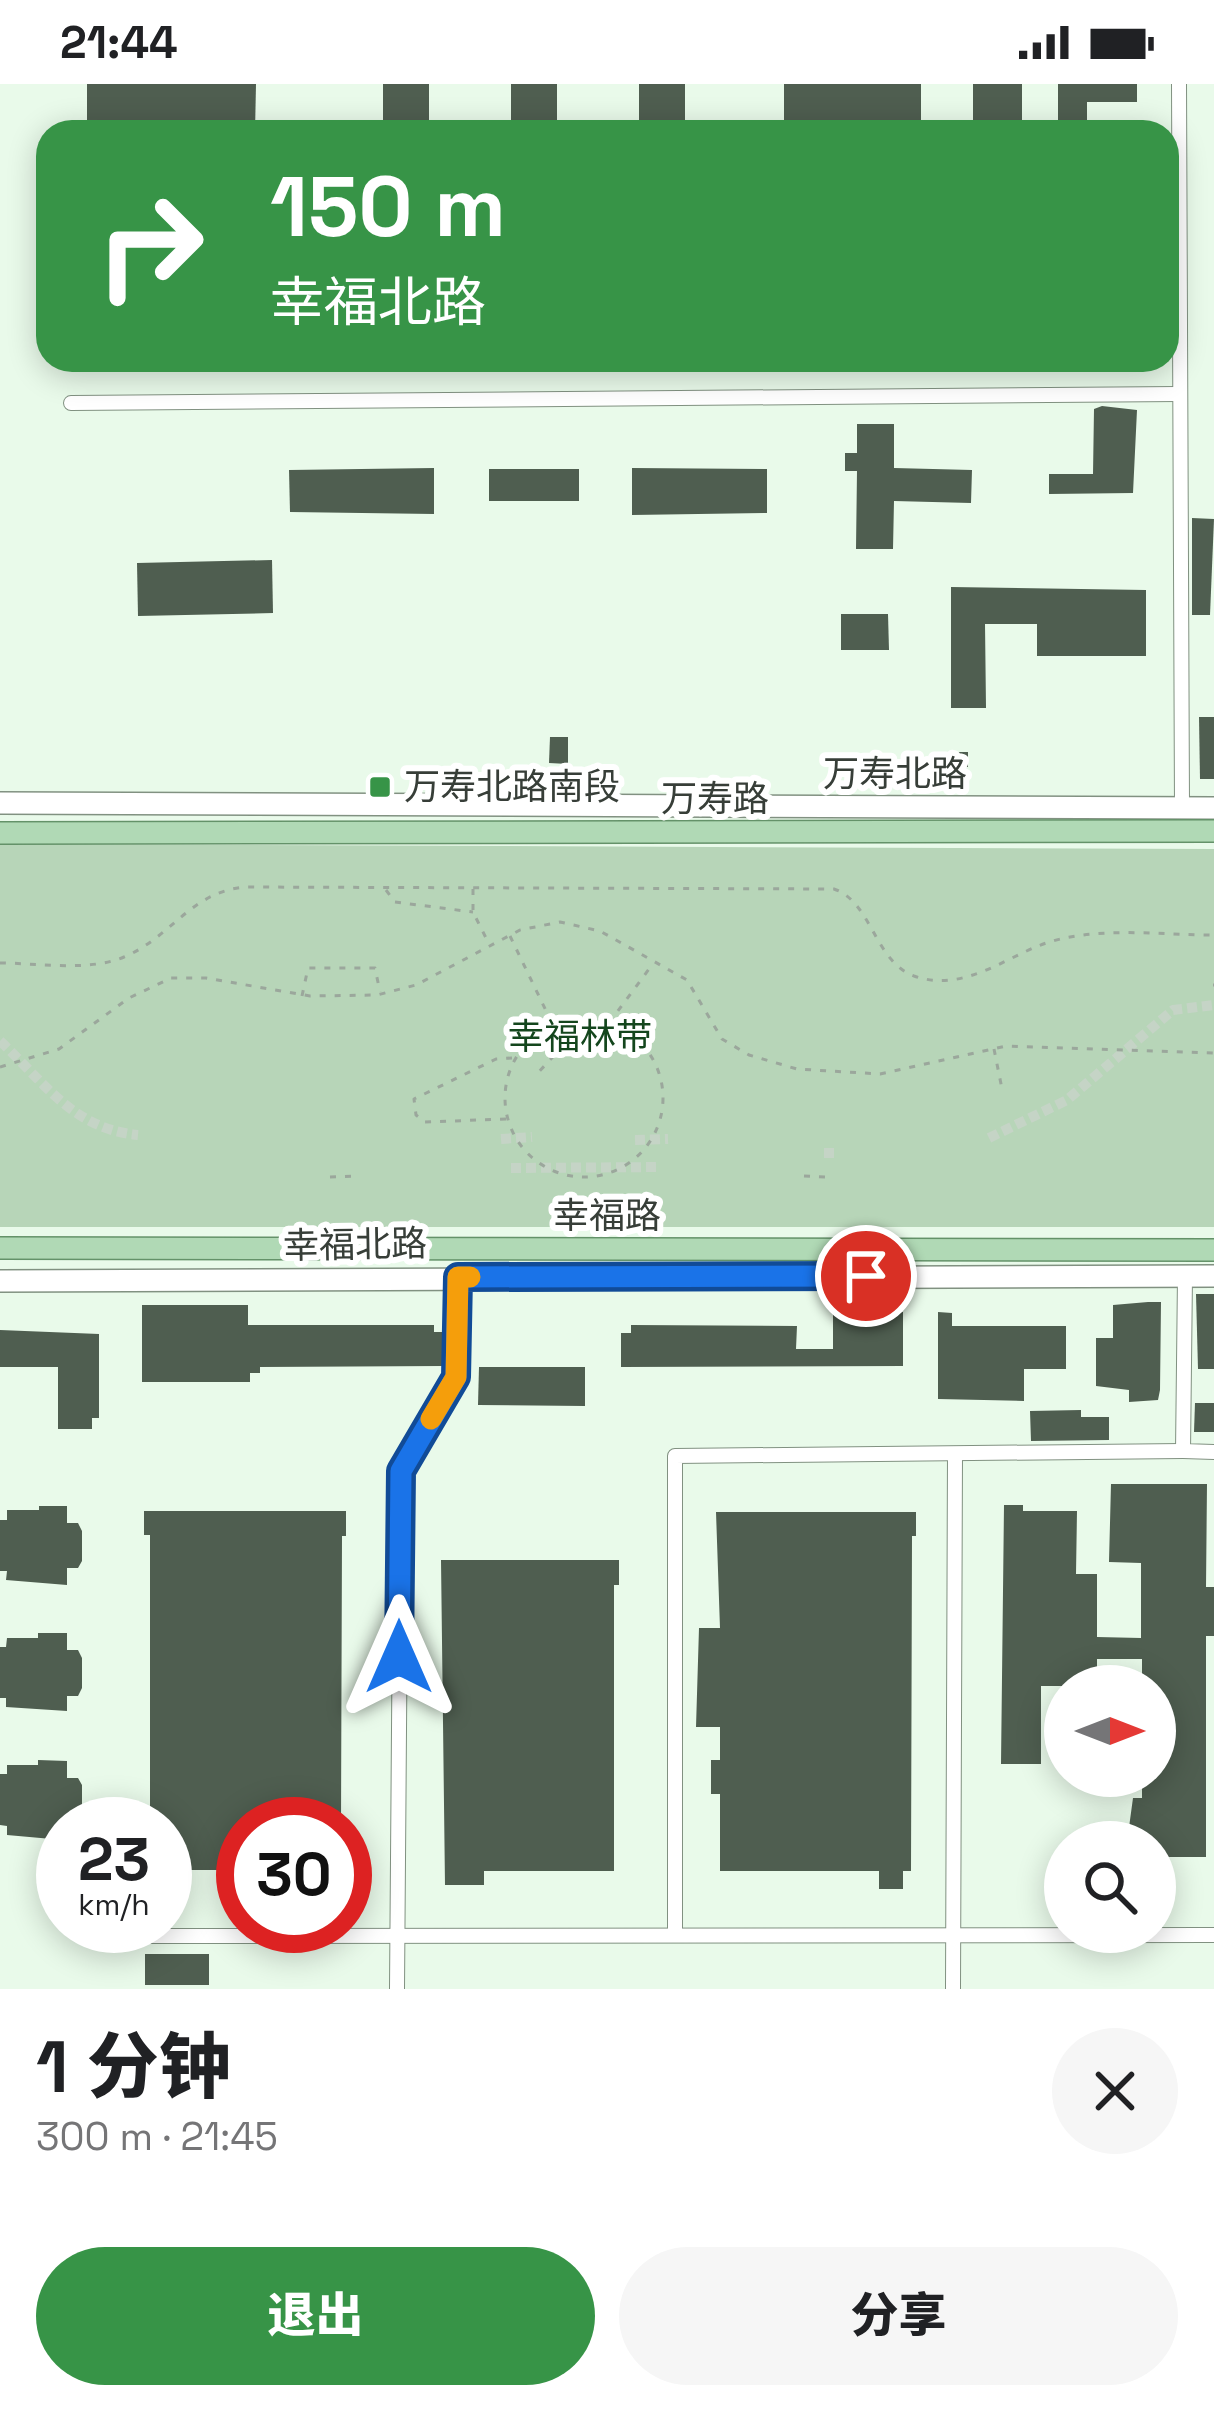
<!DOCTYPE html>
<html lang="zh">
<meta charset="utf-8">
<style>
:root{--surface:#fff;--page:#f6f6f6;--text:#202124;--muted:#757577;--accent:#379447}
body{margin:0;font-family:"Space Grotesk","Noto Sans SC",sans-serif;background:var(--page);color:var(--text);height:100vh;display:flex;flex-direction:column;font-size:45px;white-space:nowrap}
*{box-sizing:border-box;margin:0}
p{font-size:39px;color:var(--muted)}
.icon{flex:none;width:66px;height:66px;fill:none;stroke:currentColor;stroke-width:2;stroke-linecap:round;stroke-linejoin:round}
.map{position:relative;height:1905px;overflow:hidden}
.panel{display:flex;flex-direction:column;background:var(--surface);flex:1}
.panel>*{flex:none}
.banner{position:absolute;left:36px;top:36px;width:1143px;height:252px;border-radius:36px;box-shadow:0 6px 30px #0003;background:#379447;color:#fff;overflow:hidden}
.needle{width:78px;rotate:90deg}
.buttons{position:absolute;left:1044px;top:1581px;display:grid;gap:24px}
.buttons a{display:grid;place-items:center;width:132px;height:132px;border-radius:50%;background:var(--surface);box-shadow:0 6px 30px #0003;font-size:60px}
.speed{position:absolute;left:36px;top:1713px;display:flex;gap:24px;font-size:60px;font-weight:700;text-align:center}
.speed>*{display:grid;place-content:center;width:156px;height:156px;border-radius:50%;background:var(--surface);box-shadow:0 6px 30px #0003;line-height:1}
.speed small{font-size:30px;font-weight:400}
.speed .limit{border:18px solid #d22;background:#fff;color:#111}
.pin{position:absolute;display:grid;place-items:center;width:102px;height:102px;color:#fff;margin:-51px;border:6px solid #fff;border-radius:50%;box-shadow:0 3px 12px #0007}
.me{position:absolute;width:132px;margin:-66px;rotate:0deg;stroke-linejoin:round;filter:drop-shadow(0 0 9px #0008)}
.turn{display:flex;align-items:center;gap:42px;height:252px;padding:0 36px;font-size:54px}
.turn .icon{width:156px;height:156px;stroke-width:2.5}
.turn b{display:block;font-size:84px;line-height:102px}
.round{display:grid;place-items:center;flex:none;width:126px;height:126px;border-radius:63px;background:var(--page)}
.summary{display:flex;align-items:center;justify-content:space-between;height:204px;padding:0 36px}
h1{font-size:72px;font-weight:800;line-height:90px}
.cta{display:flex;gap:24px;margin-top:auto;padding:24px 36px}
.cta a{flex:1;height:138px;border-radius:72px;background:var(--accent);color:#fff;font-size:48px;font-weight:800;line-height:138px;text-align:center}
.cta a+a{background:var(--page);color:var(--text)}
.status{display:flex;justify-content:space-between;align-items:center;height:84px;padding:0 60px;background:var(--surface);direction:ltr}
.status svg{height:33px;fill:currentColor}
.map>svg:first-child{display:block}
.green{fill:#b7d5b8}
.building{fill:#4f5e50}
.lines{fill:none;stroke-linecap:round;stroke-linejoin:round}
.pedestrian-tunnel{stroke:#c5d4c6;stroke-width:10;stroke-dasharray:10 5;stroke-linecap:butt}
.minor-casing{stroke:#819181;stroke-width:16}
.secondary-casing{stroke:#819181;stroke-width:24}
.primary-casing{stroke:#649269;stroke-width:24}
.path{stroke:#9ba79c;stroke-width:3;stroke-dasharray:6 9;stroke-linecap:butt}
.minor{stroke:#fff;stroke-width:14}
.secondary{stroke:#fff;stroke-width:21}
.primary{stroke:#b0d9b5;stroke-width:21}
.route-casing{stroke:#114b97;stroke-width:30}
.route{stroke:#1a73e8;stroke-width:21}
.slow{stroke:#f59e0b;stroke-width:21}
.poi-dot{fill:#379447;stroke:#fff;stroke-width:4.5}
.labels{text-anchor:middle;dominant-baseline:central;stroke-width:12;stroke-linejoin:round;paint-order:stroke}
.street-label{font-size:36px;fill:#373e38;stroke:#fff}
.poi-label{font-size:36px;fill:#373e38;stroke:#fff;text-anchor:start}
.park-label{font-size:36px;fill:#14461d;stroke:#fff}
</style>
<div class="status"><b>21:44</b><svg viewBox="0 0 49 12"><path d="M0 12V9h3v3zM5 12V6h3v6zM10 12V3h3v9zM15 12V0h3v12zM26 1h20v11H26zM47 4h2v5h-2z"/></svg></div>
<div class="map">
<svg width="1214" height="1905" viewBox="0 0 1214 1905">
<rect width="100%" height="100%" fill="#e9faea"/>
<polygon class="green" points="0,760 1214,765 1214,1143 0,1143"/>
<g class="building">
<polygon points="87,0 256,0 255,48 87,48"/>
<rect x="383" y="0" width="46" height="48"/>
<rect x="511" y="0" width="46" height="48"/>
<rect x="639" y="0" width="46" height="48"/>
<rect x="784" y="0" width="137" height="48"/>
<rect x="973" y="0" width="49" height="48"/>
<polygon points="1058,0 1137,0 1137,18 1087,18 1087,48 1058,48"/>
<polygon points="1102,322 1137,326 1133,409 1049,410 1049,390 1093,390 1094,325"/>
<polygon points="857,340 894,340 894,384 972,386 971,419 894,417 893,465 856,465 857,387 845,387 845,369 857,369"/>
<polygon points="434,384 434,430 290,428 289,386"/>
<polygon points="632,384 767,385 767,429 632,431"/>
<rect x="489" y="385" width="90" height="32"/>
<polygon points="1192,434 1214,435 1210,531 1192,531"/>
<polygon points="272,476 273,529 138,532 137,479"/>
<polygon points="951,503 1146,506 1146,572 1037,572 1037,540 985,540 986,624 951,624"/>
<polygon points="841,530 888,530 889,566 841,566"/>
<polygon points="1199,633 1214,633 1214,695 1200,695"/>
<polygon points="550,653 568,653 568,680 549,679"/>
<rect x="938" y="668" width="30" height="15"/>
<polygon points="1196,1210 1214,1210 1214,1285 1198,1285"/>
<polygon points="1148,1218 1161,1218 1160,1306 1158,1316 1129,1318 1129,1306 1096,1302 1096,1254 1113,1254 1113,1221"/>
<polygon points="142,1221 248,1221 248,1241 434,1241 434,1248 443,1248 443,1282 260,1283 260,1289 250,1289 250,1298 142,1298"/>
<polygon points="833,1228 903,1228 903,1282 621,1283 621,1249 631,1249 631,1241 797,1242 796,1265 833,1265"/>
<polygon points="938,1228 952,1229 952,1242 1066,1242 1066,1285 1024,1285 1024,1317 938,1315"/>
<polygon points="0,1246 99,1250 99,1334 92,1334 92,1345 58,1345 58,1283 0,1283"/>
<polygon points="479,1283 585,1283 585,1322 478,1321"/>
<polygon points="1195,1319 1214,1319 1214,1348 1194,1348"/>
<polygon points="1081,1326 1081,1333 1109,1333 1109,1356 1031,1357 1030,1327"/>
<polygon points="1111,1400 1207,1400 1206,1503 1214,1503 1214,1552 1206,1552 1206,1773 1157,1773 1157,1758 1127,1758 1133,1714 1142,1714 1142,1692 1155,1692 1155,1602 1142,1602 1142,1575 1097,1575 1097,1602 1041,1602 1041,1680 1001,1680 1004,1421 1023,1421 1023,1427 1077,1427 1076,1490 1097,1490 1097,1553 1141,1554 1141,1479 1109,1478"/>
<polygon points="39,1422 67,1422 67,1439 78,1439 82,1447 82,1477 78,1484 67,1484 67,1501 6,1496 7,1487 0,1487 0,1436 7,1436 7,1426 39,1426"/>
<polygon points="144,1427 346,1427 346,1452 342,1452 341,1740 243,1740 243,1786 165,1786 165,1740 150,1740 150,1451 144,1451"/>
<polygon points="716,1428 916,1428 916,1452 912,1452 911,1787 903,1787 903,1805 879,1805 879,1787 720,1787 720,1710 711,1710 711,1676 720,1676 720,1643 696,1643 699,1544 720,1544"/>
<polygon points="441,1476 619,1476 619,1501 614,1501 614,1787 484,1787 484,1801 445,1801"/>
<polygon points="38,1549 67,1549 67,1566 78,1566 82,1574 82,1604 78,1612 67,1612 67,1627 6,1623 6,1614 0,1614 0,1563 6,1563 7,1554 38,1554"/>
<polygon points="38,1676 67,1677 67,1694 78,1694 82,1701 82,1731 78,1739 63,1740 63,1756 7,1751 7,1742 0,1741 0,1690 7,1690 7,1681 38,1681"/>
<rect x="145" y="1870" width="64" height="31"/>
</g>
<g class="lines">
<g class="pedestrian-tunnel">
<path d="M0,957C44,998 73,1045 138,1051"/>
<polyline points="989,1054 1067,1016 1173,926 1214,921"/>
<polyline points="501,1055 532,1053"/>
<polyline points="635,1056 668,1055"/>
<polyline points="824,1069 834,1069"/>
<polyline points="511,1084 660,1083"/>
</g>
<defs>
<g id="minor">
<polyline points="1179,0 1182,724"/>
<polyline points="71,319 1179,310"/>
<polyline points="1185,1192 1183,1367 1214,1368"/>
<polyline points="675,1851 675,1372 1183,1367"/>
<polyline points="127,1852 1214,1851"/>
<polyline points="397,1905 401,1387 456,1293 458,1193"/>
<polyline points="953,1905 955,1370"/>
</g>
<g id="secondary">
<polyline points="0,719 1214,724"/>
<polyline points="0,1197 1214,1192"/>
</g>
<g id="primary">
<polyline points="0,749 1214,747"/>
<polyline points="0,1164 1214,1166"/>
</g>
</defs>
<use href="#minor" class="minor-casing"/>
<use href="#secondary" class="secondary-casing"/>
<use href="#primary" class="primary-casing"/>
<g class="path">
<polyline points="473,805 473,828 488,858"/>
<polyline points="386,806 395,818 473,828"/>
<polyline points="510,852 563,962 535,992"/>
<path d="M0,879C38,879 88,888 124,873C172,853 191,807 246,803L834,805C872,818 874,877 914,892C960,908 999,878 1038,862C1090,841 1159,851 1214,851"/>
<polyline points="1213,901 1214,901"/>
<polyline points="302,912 308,884 375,884 380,908"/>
<circle cx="584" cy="1014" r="79"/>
<polyline points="609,939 652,881"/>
<polyline points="994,965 1002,1005"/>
<polyline points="0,983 59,965 129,914 171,894 206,894 310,912 377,911 416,901 520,846 560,838 600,847 687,896 722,955 749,971 797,985 880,990 1006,962 1214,969"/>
<polyline points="506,1035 425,1038 416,1031 414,1015 496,975 512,974"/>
<polyline points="804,1092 825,1093"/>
<polyline points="330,1093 358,1092"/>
</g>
<use href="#minor" class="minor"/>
<use href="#secondary" class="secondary"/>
<use href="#primary" class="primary"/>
</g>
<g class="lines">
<defs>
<polyline id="route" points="399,1573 401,1387 456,1293 458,1193 866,1192"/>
</defs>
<use href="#route" class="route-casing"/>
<use href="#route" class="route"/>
<polyline class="slow" points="431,1335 456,1293 458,1193 470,1193"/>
</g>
<rect class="poi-dot" x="368" y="691" width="24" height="24" rx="6"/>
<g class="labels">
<g class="street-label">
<text x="895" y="690">万寿北路</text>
<text x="715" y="715">万寿路</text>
<text x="607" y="1132">幸福路</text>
<text transform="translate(355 1161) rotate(-1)">幸福北路</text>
</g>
<g class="poi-label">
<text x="404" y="703">万寿北路南段</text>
</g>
<g class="park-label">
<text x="580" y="953">幸福林带</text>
</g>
</g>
</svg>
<div class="buttons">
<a><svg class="needle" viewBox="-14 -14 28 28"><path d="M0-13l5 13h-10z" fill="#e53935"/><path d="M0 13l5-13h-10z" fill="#757577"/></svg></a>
<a><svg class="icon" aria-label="search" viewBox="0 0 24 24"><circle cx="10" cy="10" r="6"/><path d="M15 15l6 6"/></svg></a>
</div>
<div class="speed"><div>23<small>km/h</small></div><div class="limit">30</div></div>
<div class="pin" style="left:866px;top:1192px;background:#d93025"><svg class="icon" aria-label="arrive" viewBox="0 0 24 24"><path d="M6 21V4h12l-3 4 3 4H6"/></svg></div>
<svg class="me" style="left:399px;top:1573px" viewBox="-20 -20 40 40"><path d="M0-17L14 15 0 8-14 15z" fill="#1a73e8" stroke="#fff" stroke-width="4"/></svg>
<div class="banner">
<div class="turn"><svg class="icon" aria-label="right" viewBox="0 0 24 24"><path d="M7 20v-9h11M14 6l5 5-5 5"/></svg><div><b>150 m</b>幸福北路</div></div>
</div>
</div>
<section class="panel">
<div class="summary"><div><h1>1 分钟</h1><p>300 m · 21:45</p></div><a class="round"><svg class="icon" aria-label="close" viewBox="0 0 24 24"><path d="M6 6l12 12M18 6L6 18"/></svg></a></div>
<div class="cta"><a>退出</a><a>分享</a></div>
</section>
